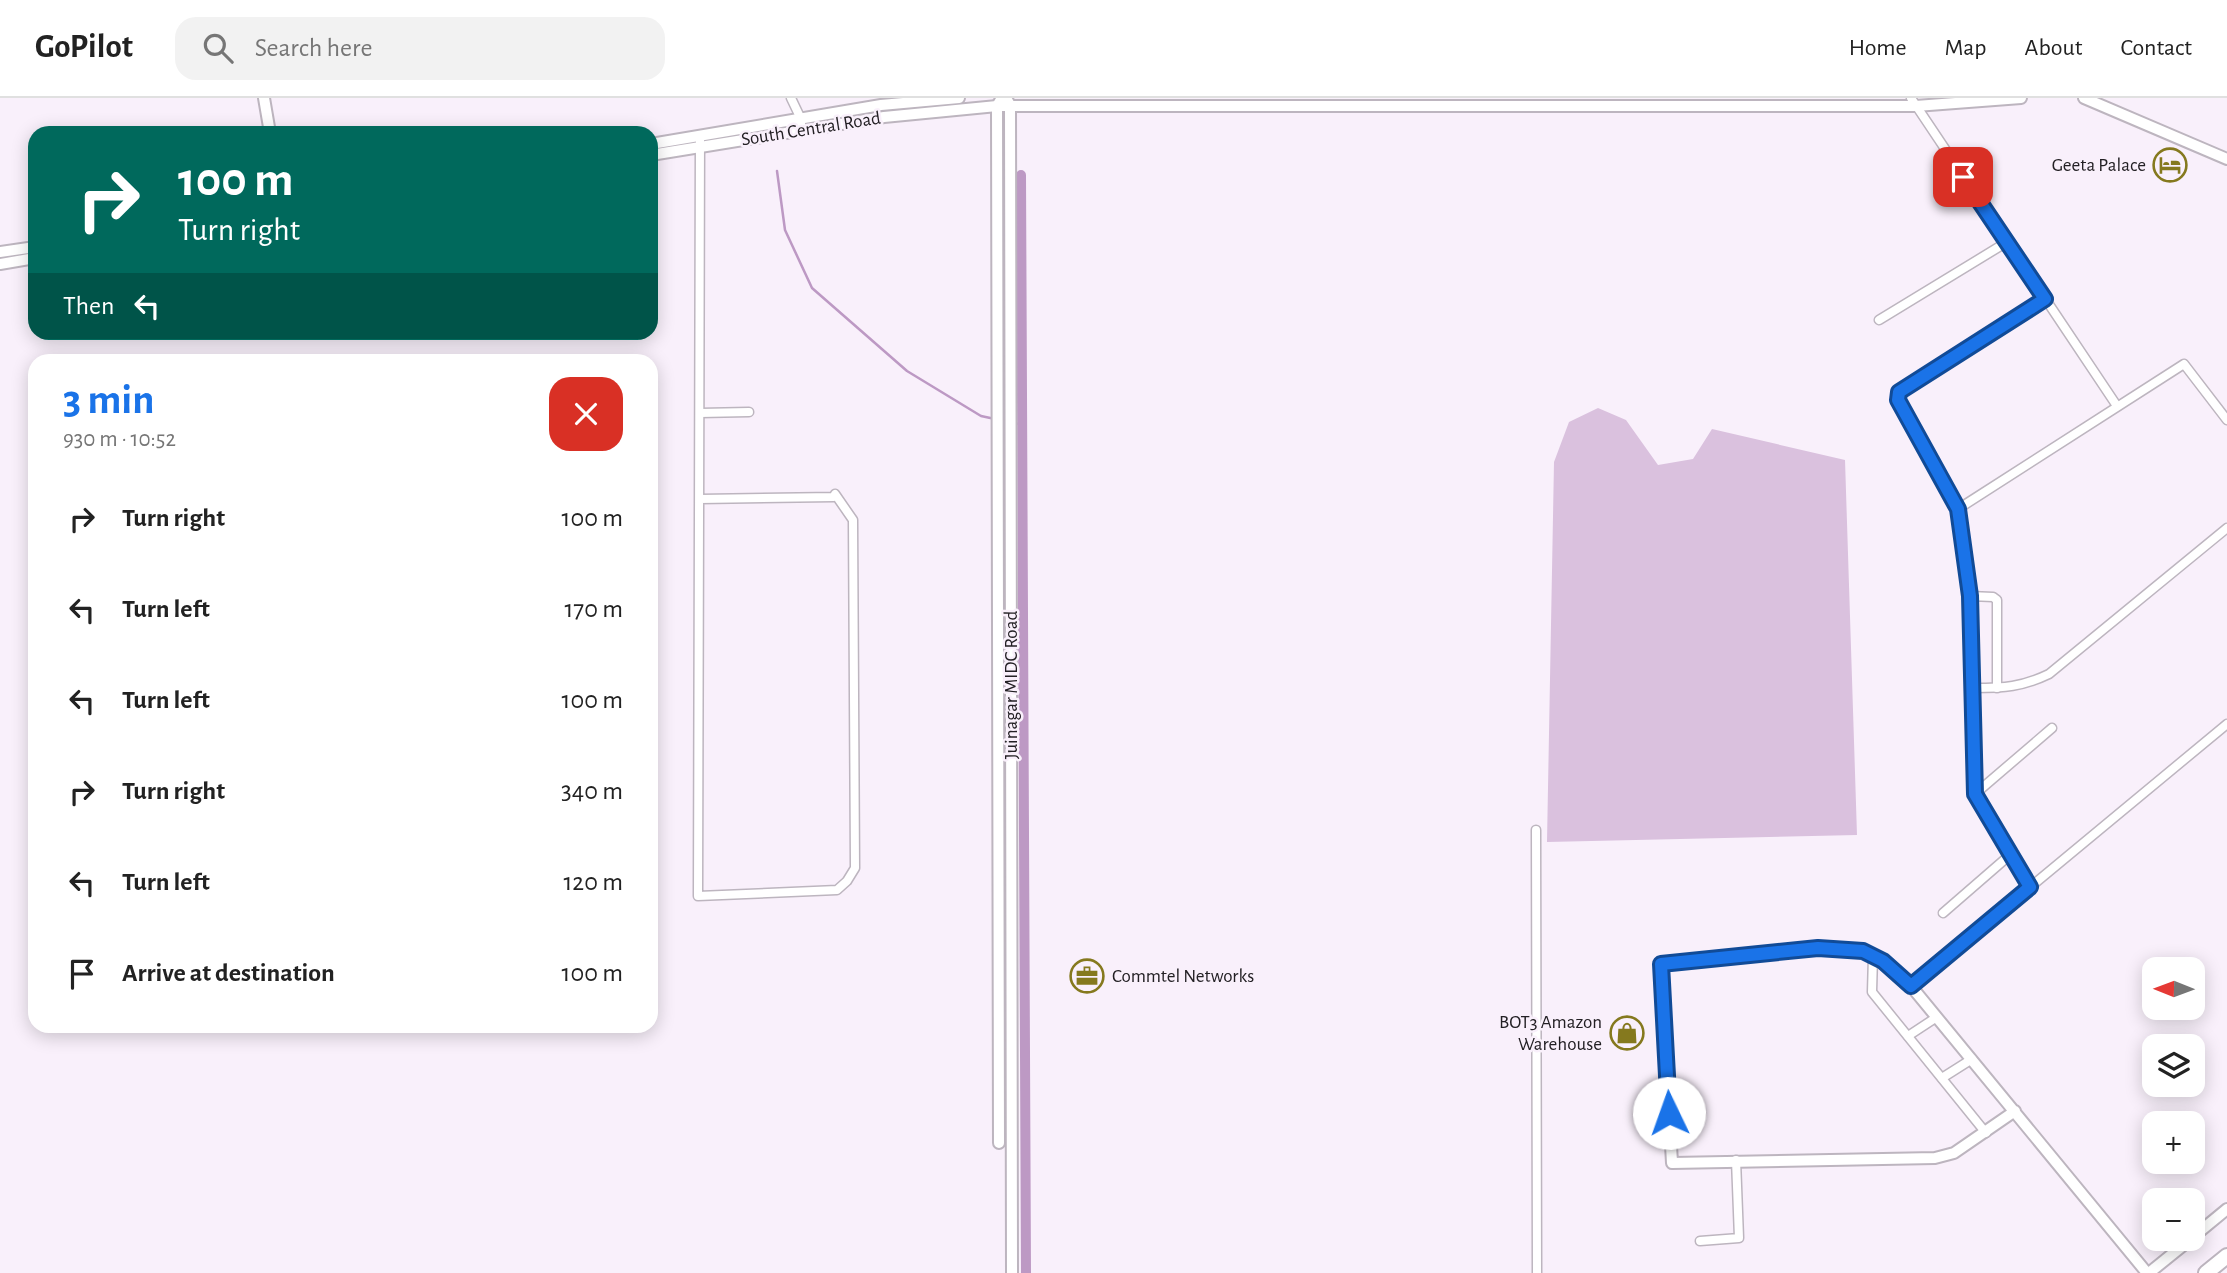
<!DOCTYPE html>
<meta charset="utf-8">
<style>
:root{--surface:#fff;--page:#f2f2f2;--text:#222;--muted:#767676;--line:#e0e0e0;--accent:#1a73e8}
body{margin:0;font-family:"Alegreya Sans",sans-serif;background:var(--page);color:var(--text);height:100vh;display:flex;flex-direction:column;font-size:26px;white-space:nowrap}
*{box-sizing:border-box;margin:0}
p{font-size:23px;color:var(--muted)}
.icon{flex:none;width:38px;height:38px;fill:none;stroke:currentColor;stroke-width:2;stroke-linecap:round;stroke-linejoin:round}
.map{position:relative;flex:1;overflow:hidden}
.drawer{position:absolute;left:28px;top:256px;width:630px;height:679px;display:flex;flex-direction:column;background:var(--surface);border-radius:21px;box-shadow:0 4px 18px #0003}
.drawer>*{flex:none}
.hud{position:absolute;left:28px;top:28px;width:630px;height:214px;border-radius:21px;box-shadow:0 4px 18px #0003;background:#00695c;color:#fff;overflow:hidden}
.needle{width:46px;rotate:271deg}
.tools{position:absolute;left:2142px;top:859px;display:grid;gap:14px}
.tools a{display:grid;place-items:center;width:63px;height:63px;border-radius:14px;background:var(--surface);box-shadow:0 4px 18px #0003;font-size:35px}
.pin{position:absolute;display:grid;place-items:center;width:60px;height:60px;color:#fff;margin:-30px;border-radius:14px;box-shadow:0 4px 10px #0006}
.me{position:absolute;width:77px;margin:-38px;rotate:357deg;stroke-linejoin:round;filter:drop-shadow(0 0 5px #0008)}
.turn{display:flex;align-items:center;gap:24px;height:147px;padding:0 35px;font-size:32px}
.turn .icon{width:91px;height:91px;stroke-width:2.5}
.turn b{display:block;font-size:49px;line-height:60px}
.then{display:flex;align-items:center;height:66px;padding:0 35px;background:#0003;gap:14px;font-size:26px}
.round{display:grid;place-items:center;flex:none;width:74px;height:74px;border-radius:21px;background:var(--page)}
.headline{display:flex;align-items:center;justify-content:space-between;height:119px;padding:0 35px}
h1{font-size:42px;font-weight:700;line-height:52px;color:var(--accent)}
ul{padding:0;list-style:none}
li{display:flex;align-items:center;gap:21px;height:91px;padding:0 35px}
li div{flex:1}
li b{display:block;font-size:26px}
li em{font-style:normal}
header{display:flex;align-items:center;gap:42px;box-sizing:border-box;height:98px;padding:0 35px;background:var(--surface);border-bottom:2px solid var(--line)}
header strong{font-size:33px}
nav{display:flex;gap:38px;margin-inline-start:auto;font-size:24px}
.search{width:490px;height:63px;background:var(--page);display:flex;align-items:center;gap:18px;box-sizing:border-box;padding:0 24px;border-radius:21px;color:var(--muted);font-size:26px}
.map>svg:first-child{display:block}
.green{fill:#dac1de}
.lines{fill:none;stroke-linecap:round;stroke-linejoin:round}
.stream{stroke:#bd99c4;stroke-width:2.5}
.canal{stroke:#bd99c4;stroke-width:10}
.street-casing{stroke:#bdb5bf;stroke-width:11}
.secondary-casing{stroke:#bdb5bf;stroke-width:14}
.highway-casing{stroke:#bdb5bf;stroke-width:18}
.street{stroke:#fff;stroke-width:8}
.secondary{stroke:#fff;stroke-width:10}
.highway{stroke:#fff;stroke-width:14}
.route-casing{stroke:#114b97;stroke-width:18}
.route{stroke:#1a73e8;stroke-width:12}
.labels{text-anchor:middle;dominant-baseline:central;stroke-width:5;stroke-linejoin:round;paint-order:stroke}
.street-label{font-size:19px;fill:#232024;stroke:#f9f0fb}
.poi-label{font-size:19px;fill:#232024;stroke:#f9f0fb;text-anchor:end}
</style>
<header>
<strong>GoPilot</strong>
<div class="search"><svg class="icon" aria-label="search" viewBox="0 0 24 24"><circle cx="10" cy="10" r="6"/><path d="M15 15l6 6"/></svg>Search here</div>
<nav><a>Home</a><a>Map</a><a>About</a><a>Contact</a></nav>
</header>
<div class="map">
<svg width="2227" height="1175" viewBox="0 0 2227 1175">
<rect width="100%" height="100%" fill="#f9f0fb"/>
<polygon class="green" points="1598,310 1626,322 1658,367 1693,361 1712,331 1845,362 1857,737 1547,744 1554,364 1569,324"/>
<g class="lines">
<g class="stream">
<polyline points="777,73 785,132 812,190 907,273 981,318 995,321"/>
<polyline points="1015,325 1023,327"/>
</g>
<polyline class="canal" points="1021,77 1026,1175"/>
<defs>
<g id="street">
<polyline points="791,0 801,21 801,32"/>
<polyline points="1911,0 2117,308"/>
<polyline points="700,38 698,798 837,792 847,783 855,770 853,422 835,396 834,399 700,401"/>
<polyline points="1879,222 2007,144"/>
<polyline points="700,315 749,314"/>
<polyline points="1958,411 2184,266 2227,322"/>
<polyline points="1970,498 1993,499 1997,502 1997,590"/>
<path d="M1974,590C2004,590 2022,589 2049,576L2227,430"/>
<polyline points="1975,696 2052,630"/>
<polyline points="1536,732 1537,1175"/>
<polyline points="2030,789 1975,696 1970,498 1958,411 1898,302 1899,294 2045,201"/>
<polyline points="1943,815 2011,756"/>
<polyline points="1873,858 1872,894 1986,1035"/>
<polyline points="1911,888 2227,626"/>
<polyline points="1908,938 1937,919"/>
<polyline points="1942,980 1972,961"/>
<polyline points="1700,1143 1739,1140 1736,1062"/>
</g>
<g id="secondary">
<polyline points="264,0 270,35"/>
<polyline points="1006,0 1010,7 1012,1175"/>
<polyline points="2084,0 2227,61"/>
<polyline points="651,46 881,7 959,0"/>
<polyline points="651,57 884,19 997,8 1916,8 2021,0"/>
<polyline points="0,154 35,149"/>
<polyline points="0,166 35,160"/>
<polyline points="2015,1013 1954,1055 1935,1060 1672,1065 1661,866 1818,850 1863,853 1883,863 1911,888 2147,1175"/>
<polyline points="999,1045 997,8 1000,3"/>
<polyline points="2193,1139 2227,1111"/>
<polyline points="2149,1175 2191,1141"/>
</g>
<polyline id="highway" points="2206,1175 2227,1158"/>
</defs>
<use href="#street" class="street-casing"/>
<use href="#secondary" class="secondary-casing"/>
<use href="#highway" class="highway-casing"/>
<use href="#street" class="street"/>
<use href="#secondary" class="secondary"/>
<use href="#highway" class="highway"/>
</g>
<g class="lines">
<defs>
<polyline id="route" points="1669,1015 1661,866 1818,850 1863,853 1883,863 1911,888 2030,789 1975,696 1970,498 1958,411 1898,302 1899,294 2045,201 1963,79"/>
</defs>
<use href="#route" class="route-casing"/>
<use href="#route" class="route"/>
</g>
<defs>
<symbol id="hotel-ring" viewBox="-11 -11 22 22"><circle r="9.5" fill="#f9f0fb" stroke="#85791e" stroke-width="1.5"/><path d="M-6-4.5h1.5V1H6V5H4.5V3h-9V5H-6ZM-4 0a1.8 1.8 0 1 1 3.6 0ZM.5 0V-2.5h3Q6-2.5 6 0Z" fill="#85791e"/></symbol>
<symbol id="office-ring" viewBox="-11 -11 22 22"><circle r="9.5" fill="#f9f0fb" stroke="#85791e" stroke-width="1.5"/><path d="M-6-3h4V-5.5h4V-3h4V5H-6ZM-1-4.5V-3h2v-1.5ZM-6 0V1H6V0Z" fill="#85791e"/></symbol>
<symbol id="shop-ring" viewBox="-11 -11 22 22"><circle r="9.5" fill="#f9f0fb" stroke="#85791e" stroke-width="1.5"/><path d="M-5-2.5h2.3a2.7 3.5 0 0 1 5.4 0H5L5.5 6h-11ZM-1.5-2.5h3a1.5 2.3 0 0 0-3 0Z" fill="#85791e"/></symbol>
</defs>
<g fill-rule="evenodd">
<use href="#hotel-ring" x="2151" y="48" width="38" height="38"/>
<use href="#office-ring" x="1068" y="859" width="38" height="38"/>
<use href="#shop-ring" x="1608" y="916" width="38" height="38"/>
</g>
<g class="labels">
<g class="street-label">
<text transform="translate(811 31) rotate(-9)">South Central Road</text>
<text transform="translate(1011 587) rotate(-90)">Juinagar MIDC Road</text>
</g>
<g class="poi-label">
<text x="2146" y="67">Geeta Palace</text>
<text x="1112" y="878" text-anchor="start">Commtel Networks</text>
<text x="1602" y="924">BOT3 Amazon<tspan x="1602" dy="22">Warehouse</tspan></text>
</g>
</g>
</svg>
<div class="tools">
<a><svg class="needle" viewBox="-14 -14 28 28"><path d="M0-13l5 13h-10z" fill="#e53935"/><path d="M0 13l5-13h-10z" fill="#767676"/></svg></a>
<a><svg class="icon" aria-label="layers" viewBox="0 0 24 24"><path d="M12 4l9 5-9 5-9-5zM3 14l9 5 9-5"/></svg></a>
<a>+</a>
<a>−</a>
</div>
<div class="pin" style="left:1963px;top:79px;background:#d93025"><svg class="icon" aria-label="arrive" viewBox="0 0 24 24"><path d="M6 21V4h12l-3 4 3 4H6"/></svg></div>
<svg class="me" style="left:1669px;top:1015px" viewBox="-20 -20 40 40"><circle r="19" fill="#fff"/><path d="M0-13L10 11 0 6-10 11z" fill="#1a73e8"/></svg>
<div class="hud">
<div class="turn"><svg class="icon" aria-label="right" viewBox="0 0 24 24"><path d="M7 20v-9h11M14 6l5 5-5 5"/></svg><div><b>100 m</b>Turn right</div></div>
<div class="then">Then<svg class="icon" aria-label="left" viewBox="0 0 24 24"><path d="M17 20v-9H6M10 6l-5 5 5 5"/></svg></div>
</div>
<section class="drawer">
<div class="headline"><div><h1>3 min</h1><p>930 m · 10:52</p></div><a class="round" style="background:#d93025;color:#fff"><svg class="icon" aria-label="close" viewBox="0 0 24 24"><path d="M6 6l12 12M18 6L6 18"/></svg></a></div>
<ul>
<li><svg class="icon" aria-label="right" viewBox="0 0 24 24"><path d="M7 20v-9h11M14 6l5 5-5 5"/></svg><div><b>Turn right</b></div><em>100 m</em></li>
<li><svg class="icon" aria-label="left" viewBox="0 0 24 24"><path d="M17 20v-9H6M10 6l-5 5 5 5"/></svg><div><b>Turn left</b></div><em>170 m</em></li>
<li><svg class="icon" aria-label="left" viewBox="0 0 24 24"><path d="M17 20v-9H6M10 6l-5 5 5 5"/></svg><div><b>Turn left</b></div><em>100 m</em></li>
<li><svg class="icon" aria-label="right" viewBox="0 0 24 24"><path d="M7 20v-9h11M14 6l5 5-5 5"/></svg><div><b>Turn right</b></div><em>340 m</em></li>
<li><svg class="icon" aria-label="left" viewBox="0 0 24 24"><path d="M17 20v-9H6M10 6l-5 5 5 5"/></svg><div><b>Turn left</b></div><em>120 m</em></li>
<li><svg class="icon" aria-label="arrive" viewBox="0 0 24 24"><path d="M6 21V4h12l-3 4 3 4H6"/></svg><div><b>Arrive at destination</b></div><em>100 m</em></li>
</ul>
</section>
</div>
